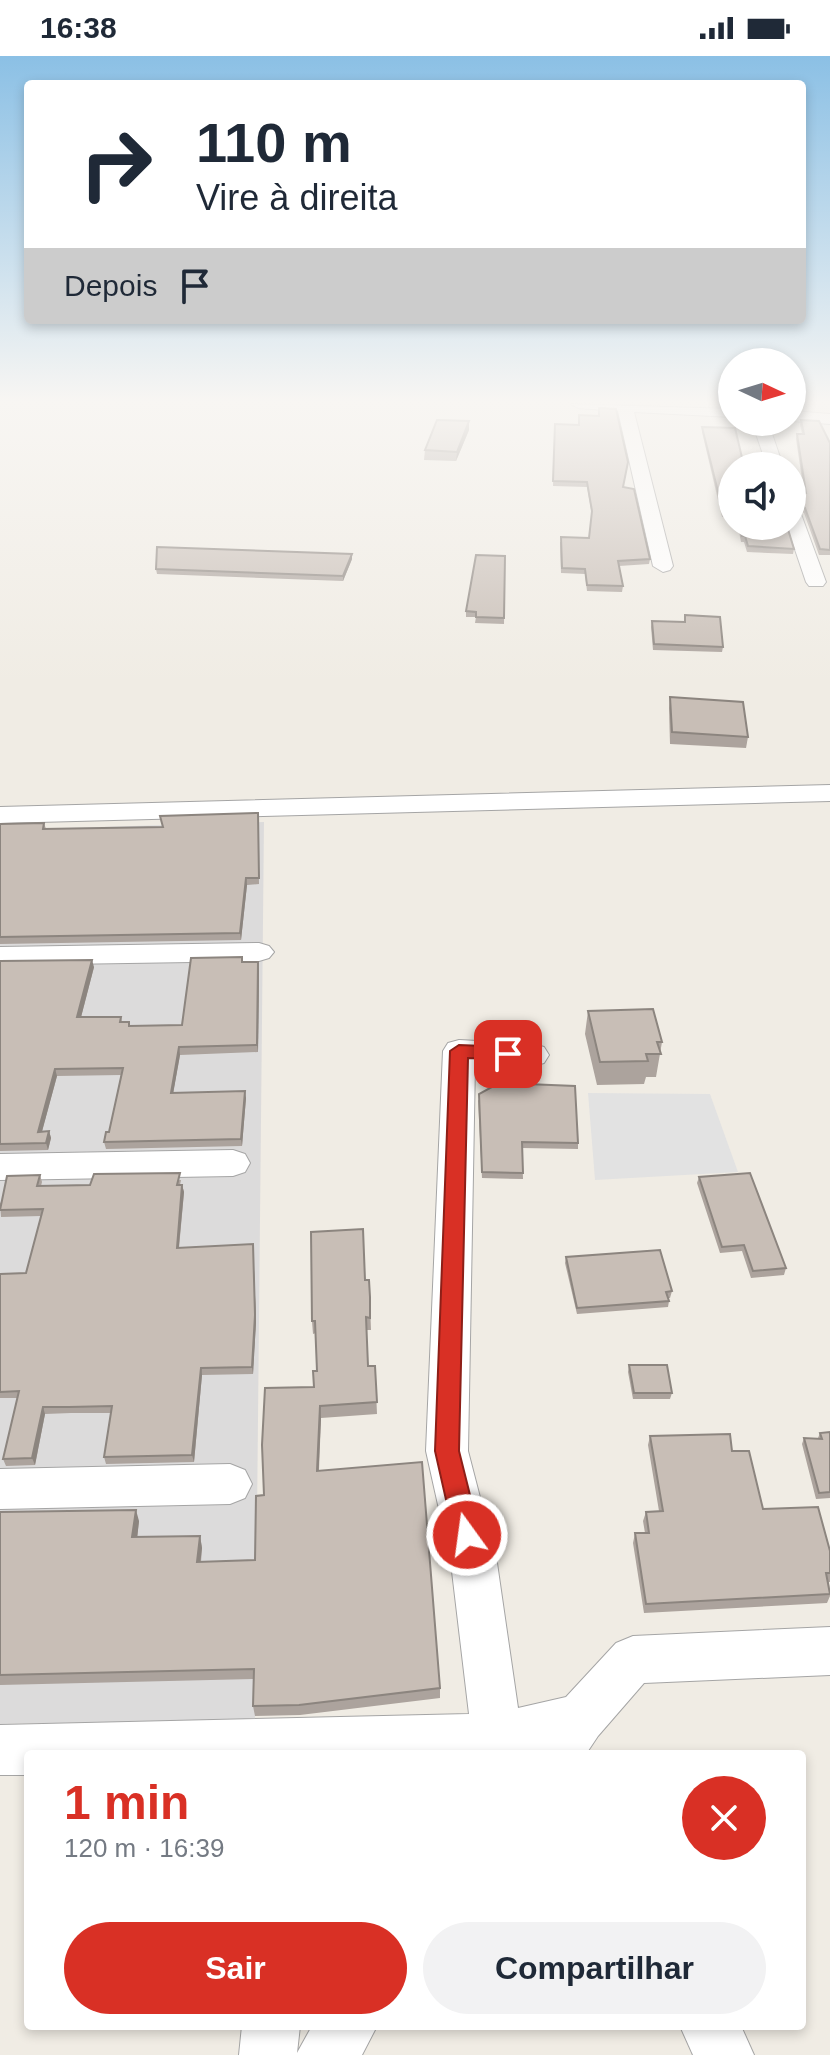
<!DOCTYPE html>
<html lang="pt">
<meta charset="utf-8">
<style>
:root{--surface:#fff;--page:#f2f2f3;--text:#1f2937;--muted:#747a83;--accent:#d93025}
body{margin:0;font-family:Arial,sans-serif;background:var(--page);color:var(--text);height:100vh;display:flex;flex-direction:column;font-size:30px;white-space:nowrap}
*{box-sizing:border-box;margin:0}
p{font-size:26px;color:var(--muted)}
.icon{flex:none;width:44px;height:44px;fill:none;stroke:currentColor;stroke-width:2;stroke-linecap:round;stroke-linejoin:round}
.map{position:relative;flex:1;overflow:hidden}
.details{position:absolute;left:24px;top:1694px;width:782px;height:280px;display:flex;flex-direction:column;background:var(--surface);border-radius:8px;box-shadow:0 4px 12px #0003}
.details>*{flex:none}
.banner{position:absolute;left:24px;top:24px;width:782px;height:244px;border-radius:8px;box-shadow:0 4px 12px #0003;background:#fff;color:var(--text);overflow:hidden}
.needle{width:52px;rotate:94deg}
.controls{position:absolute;left:718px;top:292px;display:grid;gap:16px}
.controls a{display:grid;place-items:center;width:88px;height:88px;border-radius:50%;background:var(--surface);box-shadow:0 4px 12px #0003;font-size:40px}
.pin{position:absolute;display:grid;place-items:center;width:68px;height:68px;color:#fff;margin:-34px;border-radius:16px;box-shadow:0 4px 12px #0006}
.me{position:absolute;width:88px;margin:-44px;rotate:346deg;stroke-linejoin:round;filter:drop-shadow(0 0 6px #0008)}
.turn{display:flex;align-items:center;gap:28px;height:168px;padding:0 40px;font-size:36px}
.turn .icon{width:104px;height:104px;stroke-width:2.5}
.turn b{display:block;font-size:56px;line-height:68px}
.then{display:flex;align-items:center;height:76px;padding:0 40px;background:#0003;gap:16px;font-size:30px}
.round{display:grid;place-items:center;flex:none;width:84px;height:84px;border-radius:42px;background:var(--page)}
.overview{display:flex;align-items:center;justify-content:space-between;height:136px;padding:0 40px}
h1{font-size:48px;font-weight:700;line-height:60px;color:var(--accent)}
.action{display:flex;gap:16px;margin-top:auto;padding:16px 40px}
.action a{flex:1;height:92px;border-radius:48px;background:var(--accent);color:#fff;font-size:32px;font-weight:700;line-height:92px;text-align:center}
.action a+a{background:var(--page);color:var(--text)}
.status{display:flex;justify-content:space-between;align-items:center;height:56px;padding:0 40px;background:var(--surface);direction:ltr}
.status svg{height:22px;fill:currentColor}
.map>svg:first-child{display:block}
.residential{fill:#dcdbdb}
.parking{fill:#e2e2e2}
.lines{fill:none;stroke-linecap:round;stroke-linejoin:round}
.minor-casing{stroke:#a5a5a5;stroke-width:2}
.minor{fill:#fff;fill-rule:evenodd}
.wall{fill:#aca39d}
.shaded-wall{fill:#8c857f}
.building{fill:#c8beb6;stroke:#8c857f;stroke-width:2}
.route{fill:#d93025;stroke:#8d1f18;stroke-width:2}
</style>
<div class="status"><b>16:38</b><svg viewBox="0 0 49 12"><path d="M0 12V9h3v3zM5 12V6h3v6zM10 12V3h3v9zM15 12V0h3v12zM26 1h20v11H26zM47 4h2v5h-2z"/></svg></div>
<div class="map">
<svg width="830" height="1999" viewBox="0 0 830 1999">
<rect width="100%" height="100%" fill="#f0ece4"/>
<polygon class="residential" points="264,766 255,1664 0,1668 0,774"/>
<polygon class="parking" points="588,1037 710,1038 738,1116 595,1124"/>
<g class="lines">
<defs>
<g id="minor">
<polygon points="571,348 732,353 732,361 634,356 673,510 670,514 663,516 653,510 618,355 578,352"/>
<polygon points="792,355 830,358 830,368 792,365"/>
<polygon points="752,366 768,366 783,410 767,410"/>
<polygon points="792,453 801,458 826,526 823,530 809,530 806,526 787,470 792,470"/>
<polygon points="830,729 830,745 0,767 0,751"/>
<polygon points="259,887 269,890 274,896 269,902 259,905 0,909 0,891"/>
<polygon points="459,984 533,988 544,991 549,999 544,1007 533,1010 475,1007 468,1395 497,1507 518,1652 566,1641 616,1587 633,1580 830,1571 830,1619 644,1627 598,1680 586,1698 28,1698 28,1719 0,1719 0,1669 469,1658 451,1507 426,1395 443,995 448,987"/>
<polygon points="233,1094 245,1098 250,1107 245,1116 233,1120 0,1124 0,1098"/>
<polygon points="230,1408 245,1414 252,1428 245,1442 230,1448 0,1453 0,1413"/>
<polygon points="242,1970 300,1970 297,1997 312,1970 377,1970 362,1999 239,1999"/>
<polygon points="680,1970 741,1970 754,1999 693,1999"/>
</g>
</defs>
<use href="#minor" class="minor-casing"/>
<use href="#minor" class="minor"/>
</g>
<g class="wall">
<polygon points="599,352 623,431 650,503 649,508 619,510 623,530 622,536 587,535 585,518 561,517 560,486 589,482 592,459 587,431 553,430 555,368 579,369 579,359 598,360"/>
<polygon points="801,364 830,387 830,499 819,499 804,457 792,451 792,436 804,437 796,383 797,378 802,378 800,369"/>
<polygon points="469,365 469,374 456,405 424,404 425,394"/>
<polygon points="702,371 732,410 732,462 722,461 702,376"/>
<polygon points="738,470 787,470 794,493 793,498 747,496 744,486 741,486"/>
<polygon points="505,500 504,568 475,567 476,561 466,561 466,555"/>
<polygon points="352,503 343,525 157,518 156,513"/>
<polygon points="685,559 723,591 722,596 653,594 651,571 652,565 684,566"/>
<polygon points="670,641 748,681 746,692 670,688 669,652"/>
<polygon points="258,757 259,828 247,829 241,884 0,888 0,768 44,767 46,773 162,771"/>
<polygon points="0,905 94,911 81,961 121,961 122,966 130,970 182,969 242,906 259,913 258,996 180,999 173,1037 246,1042 242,1090 106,1093 104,1086 109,1076 121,1019 57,1020 42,1075 49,1075 51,1082 48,1094 0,1095"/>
<polygon points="588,955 662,986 656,1021 646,1021 644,1028 597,1029 585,978"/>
<polygon points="478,1044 578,1087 578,1093 522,1092 523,1123 482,1122"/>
<polygon points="40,1119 42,1126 41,1130 90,1129 181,1124 180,1129 182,1129 184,1136 179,1192 253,1188 256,1266 253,1318 202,1319 194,1406 106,1408 104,1401 111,1357 71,1357 45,1358 35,1409 6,1410 3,1403 18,1342 0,1342 0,1218 26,1217 41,1160 1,1161 0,1147"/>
<polygon points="699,1121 786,1212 784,1219 751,1222 742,1195 720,1197 697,1127"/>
<polygon points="566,1201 672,1235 670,1242 668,1242 669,1245 668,1251 577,1258 565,1207"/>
<polygon points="365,1224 369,1224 371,1274 366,1274 368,1310 375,1310 377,1358 321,1362 319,1414 440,1632 440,1642 300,1659 255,1660 253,1650 253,1623 0,1629 0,1456 139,1465 137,1481 200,1480 202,1492 201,1506 255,1504 264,1439 314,1331 317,1315 316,1277 313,1278 312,1265"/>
<polygon points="629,1309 672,1337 670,1343 633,1343 628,1316"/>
<polygon points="830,1376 830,1442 816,1443 802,1388 804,1382 818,1382 820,1377"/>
<polygon points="650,1380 732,1395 763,1453 830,1495 830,1526 829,1526 830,1540 827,1547 644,1557 633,1487 635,1477 645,1477 643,1465 646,1456 659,1455 648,1389"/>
</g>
<g class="shaded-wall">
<polygon points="469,365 469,374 456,405 457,396"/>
<polygon points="352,498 352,503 343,525 343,520"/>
<polygon points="246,822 247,829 241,884 240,877"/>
<polygon points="92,904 94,911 79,969 77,961"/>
<polygon points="258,906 259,913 258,996 257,989"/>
<polygon points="179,991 180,999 172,1044 171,1037"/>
<polygon points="55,1013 57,1020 40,1083 38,1076"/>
<polygon points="245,1035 246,1042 242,1090 241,1083"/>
<polygon points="49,1075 51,1082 48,1094 46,1087"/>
<polygon points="182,1129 184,1136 178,1199 177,1192"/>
<polygon points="253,1188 256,1266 253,1318 252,1311"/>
<polygon points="201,1312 202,1319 194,1406 192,1399"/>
<polygon points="320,1350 321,1362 318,1426 317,1415"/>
<polygon points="43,1351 45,1358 35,1409 32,1402"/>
<polygon points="136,1454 139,1465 136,1493 132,1481"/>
<polygon points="200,1480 202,1492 199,1517 197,1506"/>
</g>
<g class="building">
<polygon points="599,352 616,353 628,406 623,431 634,433 650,503 618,505 623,530 587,529 585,513 562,512 561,481 589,482 592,455 587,426 553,425 555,368 579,369 579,359 599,360"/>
<polygon points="437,364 469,365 457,396 425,394"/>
<polygon points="801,364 819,365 830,387 830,494 820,493 805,452 794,445 792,446 792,436 806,437 797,378 804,378"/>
<polygon points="702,371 735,372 744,410 732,410 732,456 723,456"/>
<polygon points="740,470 787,470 794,493 748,490 745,480 742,480"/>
<polygon points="157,491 352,498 343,520 156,513"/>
<polygon points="476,499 505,500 504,562 476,561 476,556 466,555"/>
<polygon points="685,559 720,561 723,591 654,588 652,565 685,566"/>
<polygon points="670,641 743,646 748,681 672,676"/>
<polygon points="258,757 259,822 246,822 240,877 0,881 0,768 44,767 43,773 163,771 160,760"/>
<polygon points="242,901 242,906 258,906 257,989 179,991 171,1037 245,1035 241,1083 104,1086 106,1076 109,1076 123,1012 55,1013 38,1076 49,1075 46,1087 0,1088 0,905 92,904 77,961 121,961 120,966 129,966 129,970 182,969 191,902"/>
<polygon points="653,953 662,986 657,986 661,998 646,998 648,1005 600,1006 588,955"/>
<polygon points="499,1027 575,1030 578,1087 522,1086 523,1117 482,1116 479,1038"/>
<polygon points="180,1117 177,1129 182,1129 177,1192 253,1188 255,1259 252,1311 201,1312 192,1399 104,1401 112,1350 69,1351 43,1351 32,1402 3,1403 19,1335 0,1336 0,1218 26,1217 43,1153 0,1154 7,1120 40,1119 37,1130 90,1129 94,1118"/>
<polygon points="750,1117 786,1212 753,1215 744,1189 722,1191 699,1121"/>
<polygon points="363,1173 365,1224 369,1224 370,1241 370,1262 366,1261 368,1310 375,1310 377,1346 320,1350 317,1415 422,1406 440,1632 299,1649 253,1650 254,1613 0,1619 0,1456 136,1454 132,1481 200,1480 197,1506 255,1504 256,1440 264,1439 262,1389 265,1332 314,1331 313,1315 317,1315 315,1265 312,1265 311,1176"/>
<polygon points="660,1194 672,1235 666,1236 669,1245 577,1252 566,1201"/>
<polygon points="629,1309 667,1309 672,1337 634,1337"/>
<polygon points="830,1376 830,1436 819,1437 804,1382 822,1383 820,1377"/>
<polygon points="730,1378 732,1395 749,1395 763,1453 818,1451 830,1495 830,1517 826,1517 830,1538 646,1548 635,1477 649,1477 646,1456 663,1455 650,1380"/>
</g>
<linearGradient id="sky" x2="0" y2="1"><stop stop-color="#8bc0e5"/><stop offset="0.55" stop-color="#f8f6f3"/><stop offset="1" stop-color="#f8f6f3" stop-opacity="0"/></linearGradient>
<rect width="830" height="628" fill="url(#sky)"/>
<polygon class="route" points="459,989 508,991 517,998 508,1004 468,1002 459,1395 480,1479 476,1488 467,1491 458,1488 454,1479 435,1395 450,995"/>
</svg>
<div class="controls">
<a><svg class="needle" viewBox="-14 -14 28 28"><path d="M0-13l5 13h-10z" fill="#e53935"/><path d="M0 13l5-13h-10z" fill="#747a83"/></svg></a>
<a><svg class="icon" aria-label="sound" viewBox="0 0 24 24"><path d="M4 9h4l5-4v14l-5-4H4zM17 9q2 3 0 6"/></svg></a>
</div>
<div class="pin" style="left:508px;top:998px;background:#d93025"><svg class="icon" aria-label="arrive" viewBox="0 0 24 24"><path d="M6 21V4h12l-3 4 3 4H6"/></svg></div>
<svg class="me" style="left:467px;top:1479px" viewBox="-20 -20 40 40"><circle r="17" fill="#d93025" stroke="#fff" stroke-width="3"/><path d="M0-11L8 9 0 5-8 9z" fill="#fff"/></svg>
<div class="banner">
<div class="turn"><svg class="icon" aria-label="right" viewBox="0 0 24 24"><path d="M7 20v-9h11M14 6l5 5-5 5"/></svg><div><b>110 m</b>Vire à direita</div></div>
<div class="then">Depois<svg class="icon" aria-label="arrive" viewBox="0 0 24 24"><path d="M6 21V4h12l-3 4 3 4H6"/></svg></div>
</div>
<section class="details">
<div class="overview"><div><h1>1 min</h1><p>120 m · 16:39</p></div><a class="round" style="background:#d93025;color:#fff"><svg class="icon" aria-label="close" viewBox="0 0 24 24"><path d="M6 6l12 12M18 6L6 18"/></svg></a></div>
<div class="action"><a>Sair</a><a>Compartilhar</a></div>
</section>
</div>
